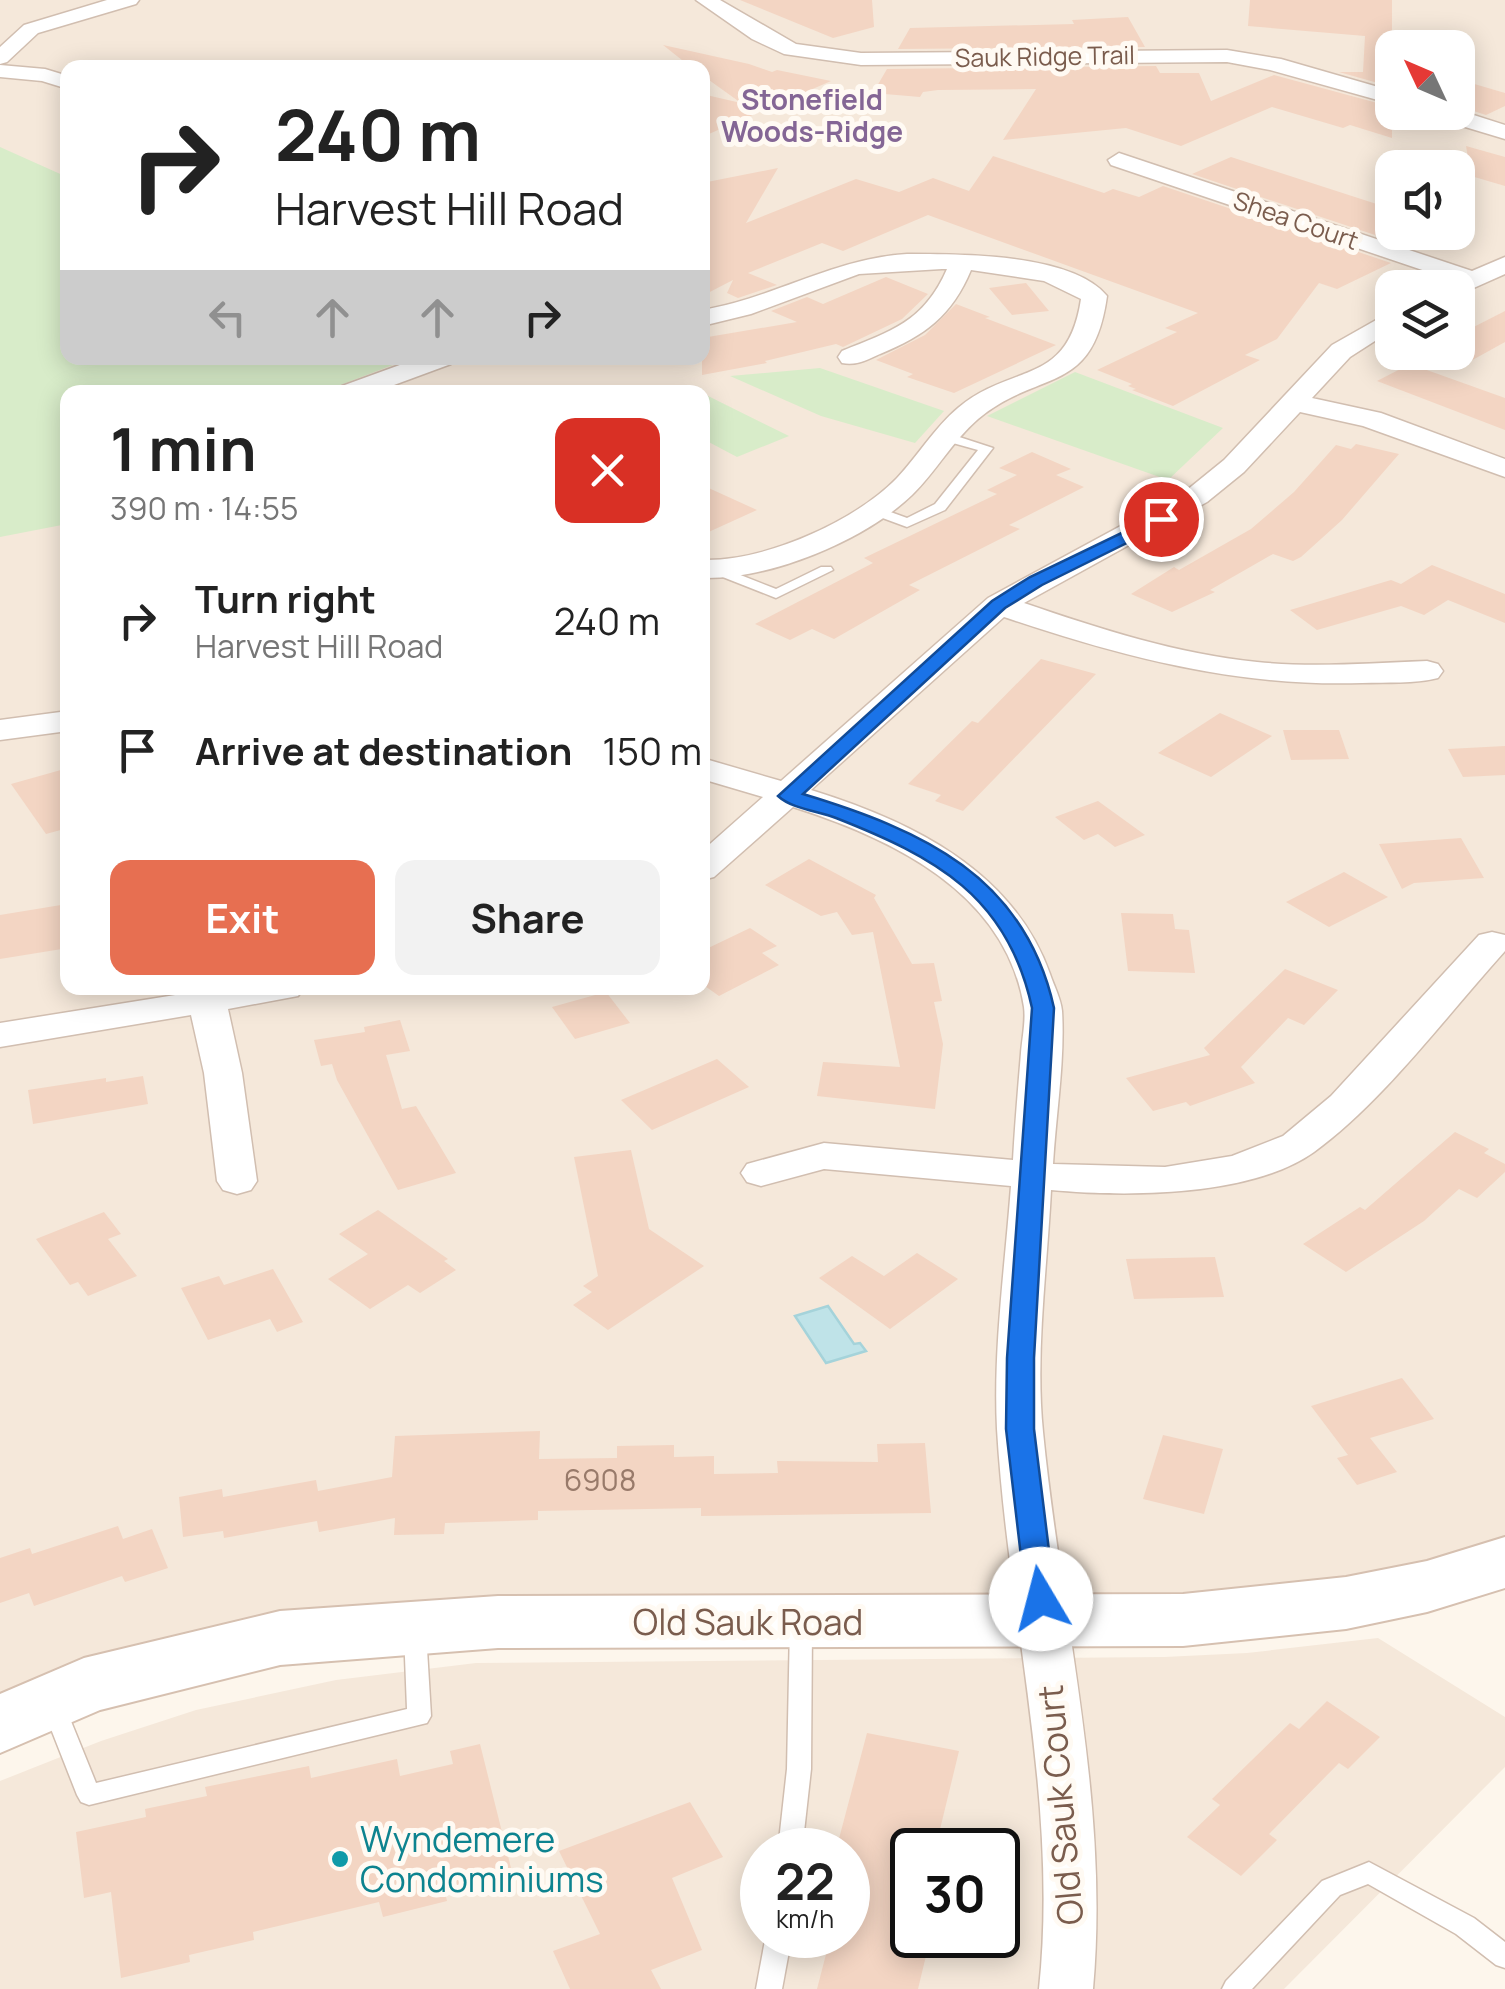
<!DOCTYPE html>
<meta charset="utf-8">
<style>
:root{--surface:#fff;--page:#f2f2f2;--text:#222;--muted:#767676;--accent:#e76f51}
body{margin:0;font-family:Manrope,sans-serif;background:var(--page);color:var(--text);height:100vh;display:flex;flex-direction:column;font-size:38px;white-space:nowrap}
*{box-sizing:border-box;margin:0}
p{font-size:32px;color:var(--muted)}
.icon{flex:none;width:55px;height:55px;fill:none;stroke:currentColor;stroke-width:2;stroke-linecap:round;stroke-linejoin:round}
.map{position:relative;flex:1;overflow:hidden}
.sheet{position:absolute;left:60px;top:385px;width:650px;height:610px;display:flex;flex-direction:column;background:var(--surface);border-radius:20px;box-shadow:0 5px 25px #0003}
.sheet>*{flex:none}
.guide{position:absolute;left:60px;top:60px;width:650px;height:305px;border-radius:20px;box-shadow:0 5px 25px #0003;background:#fff;color:var(--text);overflow:hidden}
.needle{width:65px;rotate:314deg}
.fabs{position:absolute;left:1375px;top:30px;display:grid;gap:20px}
.fabs a{display:grid;place-items:center;width:100px;height:100px;border-radius:20px;background:var(--surface);box-shadow:0 5px 25px #0003;font-size:50px}
.speed{position:absolute;left:740px;top:1828px;display:flex;gap:20px;font-size:50px;font-weight:700;text-align:center}
.speed>*{display:grid;place-content:center;width:130px;height:130px;border-radius:50%;background:var(--surface);box-shadow:0 5px 25px #0003;line-height:1}
.speed small{font-size:25px;font-weight:400}
.speed .limit{border:5px solid #111;border-radius:15px;background:#fff;color:#111}
.pin{position:absolute;display:grid;place-items:center;width:85px;height:85px;color:#fff;margin:-42px;border:5px solid #fff;border-radius:50%;box-shadow:0 2px 10px #0007}
.me{position:absolute;width:110px;margin:-55px;rotate:352deg;stroke-linejoin:round;filter:drop-shadow(0 0 8px #0008)}
.turn{display:flex;align-items:center;gap:35px;height:210px;padding:0 50px;font-size:45px}
.turn .icon{width:130px;height:130px;stroke-width:2.5}
.turn b{display:block;font-size:70px;line-height:85px}
.lanes{display:flex;align-items:center;height:95px;padding:0 50px;background:#0003;justify-content:center;gap:50px;direction:ltr}
.lanes .off{opacity:.35}
.round{display:grid;place-items:center;flex:none;width:105px;height:105px;border-radius:20px;background:var(--page)}
.summary{display:flex;align-items:center;justify-content:space-between;height:170px;padding:0 50px}
h1{font-size:60px;font-weight:700;line-height:75px}
.primary-button{display:flex;gap:20px;margin-top:auto;padding:20px 50px}
.primary-button a{flex:1;height:115px;border-radius:20px;background:var(--accent);color:#fff;font-size:40px;font-weight:700;line-height:115px;text-align:center}
.primary-button a+a{background:var(--page);color:var(--text)}
ul{padding:0;list-style:none}
li{display:flex;align-items:center;gap:30px;height:130px;padding:0 50px}
li div{flex:1}
li b{display:block;font-size:38px}
li em{font-style:normal}
.map>svg:first-child{display:block}
.residential{fill:#f5e8da;fill-rule:evenodd}
.green{fill:#d8ecc9}
.water{fill:#bfe3e8;stroke:#a5d3da;stroke-width:2.5}
.building{fill:#f3d5c3}
.lines{fill:none;stroke-linecap:round;stroke-linejoin:round}
.lane-casing{stroke:#d1beb0;stroke-width:3}
.street-casing{stroke:#d1beb0;stroke-width:3}
.secondary-casing{stroke:#d6c0b0;stroke-width:4}
.lane{fill:#fff;fill-rule:evenodd}
.street{fill:#fff;fill-rule:evenodd}
.secondary{fill:#fff;fill-rule:evenodd}
.route{fill:#1a73e8;stroke:#114b97;stroke-width:2.5}
.culture-dot{fill:#0f9aa8;stroke:#fffaf3;stroke-width:4}
.labels{text-anchor:middle;dominant-baseline:central;stroke-width:10;stroke-linejoin:round;paint-order:stroke}
.far-street-label{font-size:25px;fill:#7a5c4d;stroke:#fffaf3}
.far-neighbourhood-label{font-size:28px;font-weight:bold;fill:#846695;stroke:#fffaf3}
.near-number-label{font-size:30px;fill:#987a6a}
.near-street-label{font-size:35px;fill:#7a5c4d;stroke:#fffaf3}
.near-culture-label{font-size:35px;fill:#0d838f;stroke:#fffaf3;text-anchor:start}
</style>
<div class="map">
<svg width="1505" height="1989" viewBox="0 0 1505 1989">
<rect width="100%" height="100%" fill="#fdf6ec"/>
<g class="residential">
<path d="M0,0H1505V1562L1375,1598L415,1626L0,1725ZM1392,48H1458V112H1392ZM68,68H702V358H68ZM1392,168H1458V232H1392ZM1392,288H1458V352H1392ZM68,392H702V988H68Z"/>
<path d="M1378,1638L1505,1717V1767L1284,1989H0V1781L101,1741L196,1710L336,1680L476,1663L1164,1657L1247,1653ZM762,1850H848V1935H762ZM912,1850H998V1935H912Z"/>
</g>
<g class="green">
<polygon points="0,147 67,177 68,358 411,358 322,392 68,392 67,524 0,537"/>
<polygon points="820,368 944,411 915,443 821,416 730,376"/>
<polygon points="1075,372 1223,428 1168,480 987,416"/>
<polygon points="702,393 789,436 737,457 703,439"/>
</g>
<polygon class="water" points="828,1306 854,1344 860,1343 866,1351 826,1363 795,1316"/>
<g class="building">
<polygon points="740,0 872,0 874,27 833,38"/>
<polygon points="1250,0 1392,0 1392,87 1339,72 1363,72 1365,36 1248,26"/>
<polygon points="1128,17 1145,47 898,49 910,28 1074,24 1072,20"/>
<polygon points="663,45 749,64 772,72 777,70 831,81 702,137 702,94 741,103 702,75 702,68 692,68"/>
<polygon points="1156,66 1160,73 1199,73 1211,101 1274,75 1392,107 1392,138 1350,125 1343,128 1272,107 1181,146 1126,128 1003,140 1036,89 938,90 923,92 920,97 873,93 887,69"/>
<polygon points="1471,83 1505,93 1505,106 1486,115 1458,106 1458,90"/>
<polygon points="1466,146 1505,157 1505,186 1471,176"/>
<polygon points="993,156 1104,193 1113,189 1139,197 1163,186 1391,263 1337,289 1319,283 1277,339 1245,355 1260,360 1173,406 1132,390 1136,389 1128,386 1132,384 1097,370 1177,332 1165,328 1198,313 928,215 843,251 822,243 748,273 777,285 738,298 727,293 733,280 702,296 702,183 778,168 746,223 856,179 899,192 933,178 969,191"/>
<polygon points="1231,157 1392,209 1392,232 1456,232 1420,250 1192,174"/>
<polygon points="886,277 928,294 902,319 843,347 836,344 765,361 767,363 702,375 702,338 797,322 771,311 807,297 823,304"/>
<polygon points="1026,283 1049,311 1012,315 989,288"/>
<polygon points="956,304 990,317 985,318 1056,345 954,393 907,377 913,374 876,360 925,335"/>
<polygon points="1505,311 1505,342 1458,368 1458,335"/>
<polygon points="1410,364 1505,398 1505,430 1377,381"/>
<polygon points="1356,444 1399,454 1342,520 1301,557 1293,561 1273,554 1210,590 1215,592 1172,612 1131,594 1174,567 1179,570 1251,529 1294,492 1336,445 1351,449"/>
<polygon points="1032,452 1071,469 1056,475 1084,487 1009,525 1020,529 909,585 920,590 834,639 812,629 790,640 755,624 873,563 864,558 997,494 987,490 1017,475 999,468"/>
<polygon points="702,485 757,510 702,535"/>
<polygon points="1432,565 1505,594 1505,623 1448,600 1424,615 1401,606 1317,630 1290,610 1391,580 1401,584"/>
<polygon points="1041,659 1096,674 963,811 935,801 941,795 908,784 972,721 978,723"/>
<polygon points="1220,713 1272,736 1211,777 1158,753"/>
<polygon points="1283,730 1339,730 1349,759 1291,760"/>
<polygon points="1505,746 1505,775 1463,777 1448,749"/>
<polygon points="68,768 68,828 46,834 11,784"/>
<polygon points="1098,801 1145,835 1115,847 1098,834 1084,840 1055,817"/>
<polygon points="1461,838 1484,878 1414,883 1402,889 1379,844"/>
<polygon points="809,859 876,895 874,898 912,964 934,963 942,1001 934,1002 943,1044 935,1109 817,1096 823,1062 900,1067 873,932 852,935 837,912 821,916 765,885"/>
<polygon points="1344,872 1388,897 1329,927 1286,902"/>
<polygon points="61,905 68,948 0,959 0,915"/>
<polygon points="1121,913 1173,914 1175,929 1189,930 1195,973 1128,971"/>
<polygon points="750,928 777,946 762,953 779,965 719,996 702,984 702,951"/>
<polygon points="1285,969 1338,990 1304,1025 1288,1018 1241,1067 1255,1083 1190,1106 1186,1102 1153,1111 1126,1078 1210,1055 1204,1048"/>
<polygon points="606,992 630,1023 575,1039 552,1007"/>
<polygon points="400,1020 410,1051 386,1055 402,1109 416,1106 456,1173 398,1190 337,1080 332,1064 321,1066 314,1040 365,1032 364,1027"/>
<polygon points="717,1059 749,1087 652,1130 621,1100"/>
<polygon points="143,1076 148,1104 33,1124 28,1090 106,1078 106,1082"/>
<polygon points="1455,1132 1489,1149 1484,1153 1505,1164 1505,1172 1477,1198 1459,1189 1424,1221 1346,1272 1303,1244 1360,1207 1365,1210"/>
<polygon points="631,1150 649,1229 704,1266 608,1330 573,1305 592,1292 583,1286 598,1276 574,1157"/>
<polygon points="378,1210 448,1259 444,1261 456,1270 420,1293 408,1285 370,1309 328,1279 368,1254 339,1234"/>
<polygon points="104,1212 121,1234 108,1239 137,1276 88,1296 78,1282 70,1285 36,1239"/>
<polygon points="917,1253 958,1279 890,1329 819,1278 852,1256 884,1276"/>
<polygon points="1215,1257 1224,1297 1134,1299 1126,1259"/>
<polygon points="273,1269 303,1322 277,1332 270,1319 208,1340 181,1288 219,1276 224,1285"/>
<polygon points="1402,1378 1434,1419 1370,1438 1397,1472 1357,1485 1337,1458 1348,1455 1311,1406"/>
<polygon points="540,1431 539,1459 617,1458 617,1446 674,1445 674,1457 714,1456 714,1474 778,1473 777,1461 878,1462 877,1444 925,1443 931,1513 701,1516 701,1508 538,1511 538,1520 445,1523 444,1534 394,1535 395,1518 319,1532 317,1521 224,1538 223,1531 183,1537 179,1497 222,1489 223,1497 316,1480 318,1491 392,1477 395,1436"/>
<polygon points="1163,1435 1223,1449 1204,1514 1143,1499"/>
<polygon points="118,1526 123,1539 152,1529 168,1568 125,1582 122,1576 34,1606 29,1593 0,1603 0,1558 30,1548 32,1554"/>
<polygon points="1327,1701 1380,1737 1348,1769 1339,1763 1269,1834 1277,1840 1241,1876 1187,1837 1220,1805 1212,1799 1290,1723 1299,1729"/>
<polygon points="867,1733 959,1751 935,1850 912,1850 912,1935 931,1935 918,1989 817,1989 831,1935 848,1935 848,1850 836,1850"/>
<polygon points="480,1744 512,1872 445,1892 447,1901 383,1917 379,1902 253,1932 254,1940 189,1955 190,1962 121,1978 111,1892 84,1898 76,1832 146,1817 145,1809 207,1796 205,1787 254,1777 309,1766 311,1778 397,1759 400,1776 453,1764 450,1751"/>
<polygon points="690,1802 723,1857 672,1878 702,1950 651,1970 661,1989 570,1989 553,1951 600,1934 559,1851"/>
</g>
<g class="lines">
<defs>
<g id="lane">
<polygon points="947,433 993,448 945,510 907,527 869,513 867,510 874,506 907,518 935,504 978,450 942,440 941,437"/>
<polygon points="715,565 776,589 821,567 831,567 833,570 776,598 710,572 710,566"/>
<polygon points="801,1617 809,1620 812,1626 811,1769 802,1850 778,1850 787,1769 790,1626 793,1620"/>
<polygon points="415,1623 423,1626 426,1632 431,1716 427,1723 89,1805 81,1802 77,1795 42,1706 46,1699 54,1697 62,1699 96,1783 407,1709 404,1632 407,1626"/>
<polygon points="1369,1862 1474,1918 1505,1942 1505,1968 1496,1965 1456,1934 1368,1884 1340,1895 1252,1989 1222,1989 1226,1981 1322,1881"/>
<polygon points="766,1935 792,1935 782,1989 756,1989"/>
</g>
<g id="street">
<polygon points="107,0 139,0 136,4 38,33 7,62 0,64 0,47 24,25"/>
<polygon points="696,0 720,0 796,44 861,53 1227,50 1281,59 1392,91 1392,104 1270,70 1227,62 861,65 784,54 752,39"/>
<polygon points="0,65 45,69 68,76 68,89 42,81 0,77"/>
<polygon points="1458,110 1505,125 1505,139 1432,117 1429,112"/>
<polygon points="1119,153 1472,271 1505,257 1505,274 1458,295 1458,288 1444,288 1452,280 1111,165 1108,160"/>
<path d="M907,254C958,254 1072,253 1107,296C1093,397 1039,368 978,419C952,441 936,472 912,495C864,541 769,580 702,578V560C764,562 854,522 897,478C918,456 934,428 958,408C1013,362 1068,387 1081,299L1044,281L971,270C952,316 924,336 880,354C867,360 856,366 842,363L838,357L842,351C891,331 924,322 947,269H942L859,274L751,314L702,326V310C775,298 831,259 907,254Z"/>
<path d="M1392,311V330L1350,357L1312,398L1381,413L1505,459V477L1363,426L1300,412L1244,472L1207,502L1024,603C1100,629 1177,654 1257,662C1313,668 1370,663 1427,661L1438,664L1443,671L1438,678C1414,684 1387,682 1362,683C1237,687 1122,657 1004,617L811,790C911,821 1013,870 1050,974C1054,986 1061,999 1062,1011C1065,1060 1056,1114 1053,1164L1165,1167L1232,1156L1283,1136L1331,1096L1479,935L1492,932L1505,935V951C1447,1015 1383,1102 1314,1152C1251,1197 1126,1197 1051,1190C1047,1270 1035,1353 1043,1432C1061,1618 1110,1802 1093,1989H1039C1059,1801 1008,1617 997,1429C993,1349 1005,1267 1011,1186L824,1169L761,1186L747,1182L741,1173L747,1164L824,1143L1013,1160C1015,1124 1018,1089 1021,1053C1022,1039 1026,1021 1024,1007C1006,892 891,838 793,807L714,877L702,880V851L763,797L702,779V758L781,781L988,598L1187,490L1224,460L1332,345Z"/>
<polygon points="419,358 455,358 451,364 375,392 339,392 342,386"/>
<polygon points="68,711 68,731 0,740 0,720"/>
<polygon points="219,988 304,988 298,996 228,1009 242,1073 257,1181 251,1190 237,1194 223,1190 217,1181 204,1073 191,1015 0,1047 0,1023"/>
</g>
<polygon id="secondary" points="1505,1537 1505,1588 1427,1612 1346,1629 1183,1646 498,1648 280,1665 100,1710 0,1753 0,1694 84,1658 280,1611 498,1596 1183,1594 1346,1577 1427,1561"/>
</defs>
<use href="#lane" class="lane-casing"/>
<use href="#street" class="street-casing"/>
<use href="#secondary" class="secondary-casing"/>
<use href="#lane" class="lane"/>
<use href="#street" class="street"/>
<use href="#secondary" class="secondary"/>
</g>
<path class="route" d="M1161,514L1170,519L1167,523L1042,585L1005,608L803,794C922,830 1025,876 1054,1008L1034,1358V1429L1055,1599L1051,1607L1041,1610L1030,1607L1026,1599L1006,1429L1007,1358L1032,1008C1008,896 935,857 836,818C818,811 792,809 778,796L992,601L1030,577Z"/>
<circle class="culture-dot" cx="340" cy="1859" r="10"/>
<g class="labels">
<g class="far-street-label">
<text transform="translate(1045 56) rotate(-1)">Sauk Ridge Trail</text>
<text transform="translate(1296 220) rotate(19)">Shea Court</text>
</g>
<g class="far-neighbourhood-label">
<text x="812" y="99">Stonefield<tspan x="812" dy="32">Woods-Ridge</tspan></text>
</g>
<g class="near-number-label">
<text x="600" y="1479">6908</text>
</g>
<g class="near-street-label">
<text x="748" y="1622">Old Sauk Road</text>
<text transform="translate(1060 1805) rotate(-95)">Old Sauk Court</text>
</g>
<g class="near-culture-label">
<text x="360" y="1839">Wyndemere<tspan x="360" dy="40">Condominiums</tspan></text>
</g>
</g>
</svg>
<div class="fabs">
<a><svg class="needle" viewBox="-14 -14 28 28"><path d="M0-13l5 13h-10z" fill="#e53935"/><path d="M0 13l5-13h-10z" fill="#767676"/></svg></a>
<a><svg class="icon" aria-label="sound" viewBox="0 0 24 24"><path d="M4 9h4l5-4v14l-5-4H4zM17 9q2 3 0 6"/></svg></a>
<a><svg class="icon" aria-label="layers" viewBox="0 0 24 24"><path d="M12 4l9 5-9 5-9-5zM3 14l9 5 9-5"/></svg></a>
</div>
<div class="speed"><div>22<small>km/h</small></div><div class="limit">30</div></div>
<div class="pin" style="left:1161px;top:519px;background:#d93025"><svg class="icon" aria-label="arrive" viewBox="0 0 24 24"><path d="M6 21V4h12l-3 4 3 4H6"/></svg></div>
<svg class="me" style="left:1041px;top:1599px" viewBox="-20 -20 40 40"><circle r="19" fill="#fff"/><path d="M0-13L10 11 0 6-10 11z" fill="#1a73e8"/></svg>
<div class="guide">
<div class="turn"><svg class="icon" aria-label="right" viewBox="0 0 24 24"><path d="M7 20v-9h11M14 6l5 5-5 5"/></svg><div><b>240 m</b>Harvest Hill Road</div></div>
<div class="lanes"><svg class="icon off" aria-label="left" viewBox="0 0 24 24"><path d="M17 20v-9H6M10 6l-5 5 5 5"/></svg><svg class="icon off" aria-label="ahead" viewBox="0 0 24 24"><path d="M12 20V5M6 11l6-6 6 6"/></svg><svg class="icon off" aria-label="ahead" viewBox="0 0 24 24"><path d="M12 20V5M6 11l6-6 6 6"/></svg><svg class="icon" aria-label="right" viewBox="0 0 24 24"><path d="M7 20v-9h11M14 6l5 5-5 5"/></svg></div>
</div>
<section class="sheet">
<div class="summary"><div><h1>1 min</h1><p>390 m · 14:55</p></div><a class="round" style="background:#d93025;color:#fff"><svg class="icon" aria-label="close" viewBox="0 0 24 24"><path d="M6 6l12 12M18 6L6 18"/></svg></a></div>
<ul>
<li><svg class="icon" aria-label="right" viewBox="0 0 24 24"><path d="M7 20v-9h11M14 6l5 5-5 5"/></svg><div><b>Turn right</b><p>Harvest Hill Road</p></div><em>240 m</em></li>
<li><svg class="icon" aria-label="arrive" viewBox="0 0 24 24"><path d="M6 21V4h12l-3 4 3 4H6"/></svg><div><b>Arrive at destination</b></div><em>150 m</em></li>
</ul>
<div class="primary-button"><a>Exit</a><a>Share</a></div>
</section>
</div>
